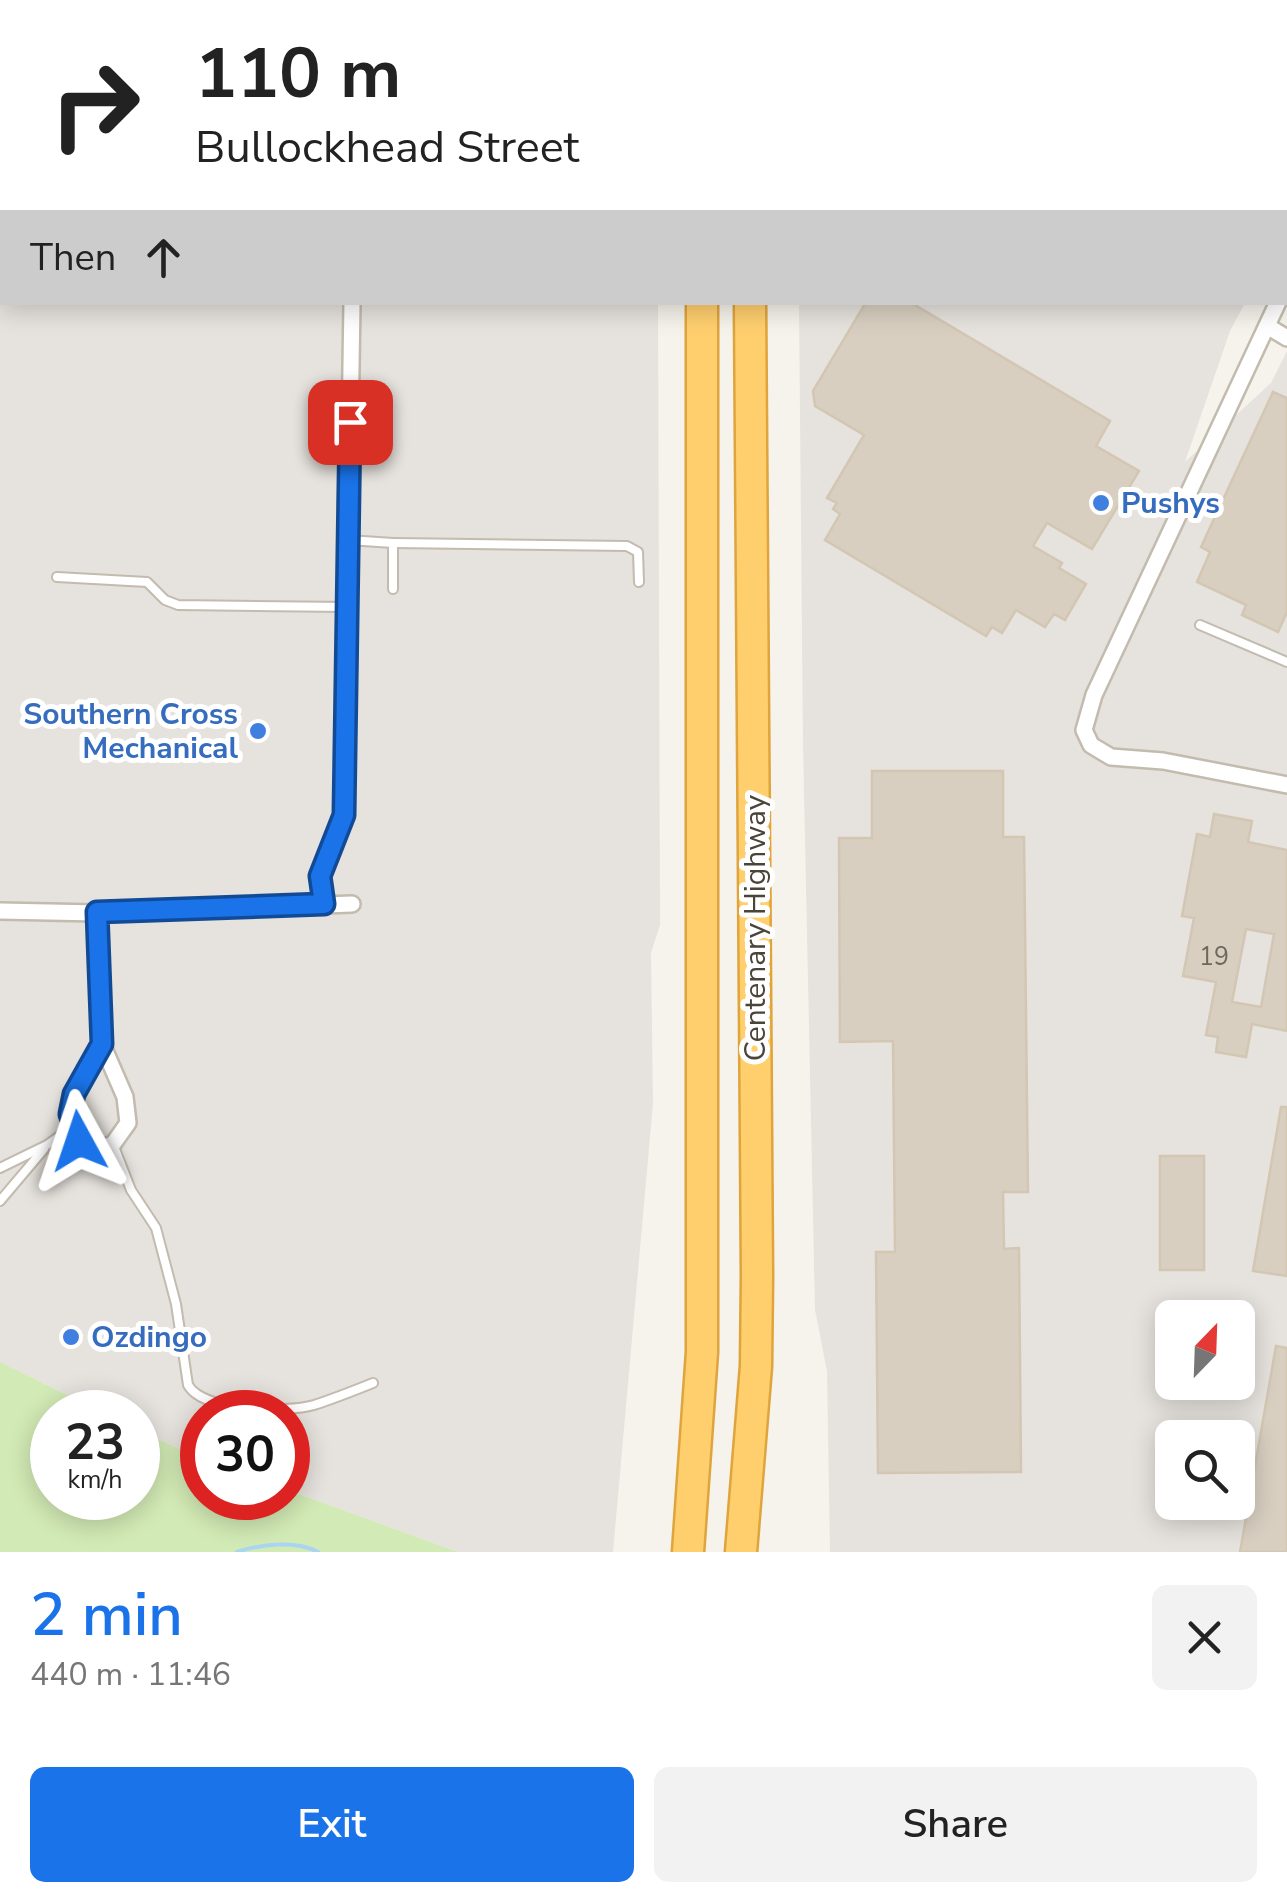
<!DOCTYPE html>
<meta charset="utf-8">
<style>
:root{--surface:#fff;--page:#f2f2f2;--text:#222;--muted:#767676;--accent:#1a73e8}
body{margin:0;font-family:"Nunito Sans",sans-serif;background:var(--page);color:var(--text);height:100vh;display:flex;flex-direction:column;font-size:38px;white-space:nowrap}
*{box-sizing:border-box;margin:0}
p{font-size:32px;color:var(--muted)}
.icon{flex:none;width:55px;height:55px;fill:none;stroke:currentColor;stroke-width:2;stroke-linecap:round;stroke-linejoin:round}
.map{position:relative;height:1552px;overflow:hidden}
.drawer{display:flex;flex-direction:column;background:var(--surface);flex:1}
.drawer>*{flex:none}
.banner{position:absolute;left:0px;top:0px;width:1288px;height:305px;box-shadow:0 5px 25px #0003;background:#fff;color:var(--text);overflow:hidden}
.needle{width:65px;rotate:23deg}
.fabs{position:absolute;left:1155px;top:1300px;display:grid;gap:20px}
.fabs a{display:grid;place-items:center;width:100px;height:100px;border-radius:15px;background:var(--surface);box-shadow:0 5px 25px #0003;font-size:50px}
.speed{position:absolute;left:30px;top:1390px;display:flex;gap:20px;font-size:50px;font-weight:700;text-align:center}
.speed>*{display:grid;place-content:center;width:130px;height:130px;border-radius:50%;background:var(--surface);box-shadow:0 5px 25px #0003;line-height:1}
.speed small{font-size:25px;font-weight:400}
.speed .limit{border:15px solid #d22;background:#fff;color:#111}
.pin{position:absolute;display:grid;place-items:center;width:85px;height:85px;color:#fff;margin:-42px;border-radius:20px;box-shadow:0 5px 15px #0006}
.me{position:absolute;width:110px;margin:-55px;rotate:355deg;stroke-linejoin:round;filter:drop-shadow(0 0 8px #0008)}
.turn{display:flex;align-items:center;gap:35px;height:210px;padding:0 30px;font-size:45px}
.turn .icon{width:130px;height:130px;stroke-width:2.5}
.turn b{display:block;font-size:70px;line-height:85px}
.then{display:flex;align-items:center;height:95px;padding:0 30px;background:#0003;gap:20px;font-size:38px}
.round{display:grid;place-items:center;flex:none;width:105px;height:105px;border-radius:15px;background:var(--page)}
.head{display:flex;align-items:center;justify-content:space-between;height:170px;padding:0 30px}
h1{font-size:60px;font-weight:600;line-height:75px;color:var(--accent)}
.action{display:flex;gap:20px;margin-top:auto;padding:20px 30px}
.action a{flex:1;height:115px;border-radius:15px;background:var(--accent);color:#fff;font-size:40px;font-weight:600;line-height:115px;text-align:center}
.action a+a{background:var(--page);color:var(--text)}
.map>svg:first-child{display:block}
.industrial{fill:#e6e2dd;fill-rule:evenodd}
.green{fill:#d2eab5}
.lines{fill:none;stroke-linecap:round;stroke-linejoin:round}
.stream{stroke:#a9d4f2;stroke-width:4}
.building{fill:#d8cfc1;stroke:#d3c7b4;stroke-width:2.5;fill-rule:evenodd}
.service-casing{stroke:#c2bbae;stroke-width:12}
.minor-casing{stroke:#c2bbae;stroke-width:20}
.motorway-casing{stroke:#e0a43c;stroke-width:35}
.service{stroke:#fff;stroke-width:8}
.minor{stroke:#fff;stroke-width:15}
.motorway{stroke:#ffcf6e;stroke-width:30}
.route-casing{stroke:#114b97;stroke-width:25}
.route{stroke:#1a73e8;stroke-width:18}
.shop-dot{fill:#3f7fe0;stroke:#fff;stroke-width:4}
.labels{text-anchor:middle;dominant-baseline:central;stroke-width:10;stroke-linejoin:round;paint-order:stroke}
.number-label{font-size:25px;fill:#6e675b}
.shop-label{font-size:30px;font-weight:bold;fill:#366cbe;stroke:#fff;text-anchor:start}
.street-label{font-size:30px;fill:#4b4439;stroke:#fff}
</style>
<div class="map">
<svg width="1287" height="1552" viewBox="0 0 1287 1552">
<rect width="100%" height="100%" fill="#f6f3ec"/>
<g class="industrial">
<polygon points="0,0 657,0 2,2 2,302 658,303 660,925 651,953 653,1103 613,1552 458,1552 288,1490 288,1412 202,1412 202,1459 138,1430 138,1412 102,1412 0,1362"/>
<polygon points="807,0 1287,0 1287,222 1285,226 1285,2 806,2"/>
<path d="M799,303H1245L1230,331L1185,462L1271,383L1287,351V1552H830L827,1371L815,1310L803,745ZM1172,1318H1238V1382H1172ZM1172,1438H1238V1502H1172Z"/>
</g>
<polygon class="green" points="0,1362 102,1412 52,1412 52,1498 138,1498 138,1430 202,1459 202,1498 288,1498 288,1490 458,1552 0,1552"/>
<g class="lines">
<path class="stream" d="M237,1552C261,1544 297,1540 318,1552"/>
</g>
<g class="building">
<polygon points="866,302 910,302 1110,421 1096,446 1139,471 1092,549 1047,523 1033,546 1062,563 1059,568 1086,584 1065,620 1054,614 1045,627 1016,610 1002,633 992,627 986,636 825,540 840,514 833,509 837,503 827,498 864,435 815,406 813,391"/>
<polygon points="1273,392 1287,398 1287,612 1278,632 1242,615 1246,605 1197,582 1210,552 1201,547"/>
<polygon points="872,771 1003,771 1003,837 1024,837 1028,1192 1003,1192 1004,1249 1019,1248 1021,1472 878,1473 876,1252 895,1252 893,1041 840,1042 839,838 872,838"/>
<path d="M1214,814L1252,821L1248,842L1287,850V1031L1252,1024L1246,1057L1216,1052L1218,1037L1206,1035L1216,982L1183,976L1194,918L1182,916L1197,834L1210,837ZM1246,929L1274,934L1261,1007L1232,1002Z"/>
<polygon points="1281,1107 1287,1107 1287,1276 1253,1271"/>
<rect x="1160" y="1156" width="44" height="114"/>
<polygon points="1276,1346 1287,1348 1287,1552 1240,1552"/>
</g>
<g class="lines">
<defs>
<g id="service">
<polyline points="497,0 497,2"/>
<polyline points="638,2 638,0"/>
<polyline points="348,540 393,543 393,589"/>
<polyline points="393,543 627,546 638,552 639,582"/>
<polyline points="57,577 147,582 165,600 178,605 347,607"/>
<polyline points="1200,625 1287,662"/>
<path d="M113,1144L131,1190L156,1228L176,1304L188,1385C203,1412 286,1413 314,1405C333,1399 353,1391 373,1383"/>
<polyline points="0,1168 47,1145 74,1126"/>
<polyline points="0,1201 44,1149"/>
</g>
<g id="minor">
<polyline points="219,2 234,0"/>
<polyline points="356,2 357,0"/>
<polyline points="0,39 2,39"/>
<polyline points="1285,287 1287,283"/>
<polyline points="1278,302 1094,695 1084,730 1091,745 1111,757 1163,761 1287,785"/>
<polyline points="1267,326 1287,338"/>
<polyline points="324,904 320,876 344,815 352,302"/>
<polyline points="0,911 97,913 352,904"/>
<path d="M97,913L102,1044L125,1097L128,1123L113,1144L95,1150L79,1141C64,1094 80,1085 102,1044"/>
</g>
<g id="motorway">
<polyline points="675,0 675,2"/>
<polyline points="701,0 701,2"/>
<polyline points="748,0 748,2"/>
<polyline points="688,1552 702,1352 702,302"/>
<polyline points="741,1552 756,1366 757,1276 750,302"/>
</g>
</defs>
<use href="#service" class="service-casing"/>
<use href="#minor" class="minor-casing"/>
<use href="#motorway" class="motorway-casing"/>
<use href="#service" class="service"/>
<use href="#minor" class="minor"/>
<use href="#motorway" class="motorway"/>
</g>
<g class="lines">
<defs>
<polyline id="route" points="79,1141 70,1114 74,1094 102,1044 97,912 324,904 320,876 344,815 350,422"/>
</defs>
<use href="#route" class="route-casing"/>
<use href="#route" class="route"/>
</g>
<g class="shop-dot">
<circle cx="1101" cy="503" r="10"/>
<circle cx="258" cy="731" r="10"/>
<circle cx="71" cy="1337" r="10"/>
</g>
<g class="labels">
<g class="number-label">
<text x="1214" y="957">19</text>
</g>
<g class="shop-label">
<text x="1121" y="503">Pushys</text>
<text x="238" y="714" text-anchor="end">Southern Cross<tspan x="238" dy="34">Mechanical</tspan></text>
<text x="91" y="1337">Ozdingo</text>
</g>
<g class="street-label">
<text transform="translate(755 928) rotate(-90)">Centenary Highway</text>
</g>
</g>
</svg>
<div class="fabs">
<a><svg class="needle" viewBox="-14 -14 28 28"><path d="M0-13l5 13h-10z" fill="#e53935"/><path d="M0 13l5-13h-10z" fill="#767676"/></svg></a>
<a><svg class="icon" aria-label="search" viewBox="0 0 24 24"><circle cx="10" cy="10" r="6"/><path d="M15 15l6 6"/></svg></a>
</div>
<div class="speed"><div>23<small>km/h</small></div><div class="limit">30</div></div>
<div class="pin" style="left:350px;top:422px;background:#d93025"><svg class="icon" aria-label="arrive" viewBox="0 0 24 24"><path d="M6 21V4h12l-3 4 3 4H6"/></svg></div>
<svg class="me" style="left:79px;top:1141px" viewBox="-20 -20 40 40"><path d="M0-17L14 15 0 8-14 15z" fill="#1a73e8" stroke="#fff" stroke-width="4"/></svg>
<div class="banner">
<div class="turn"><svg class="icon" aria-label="right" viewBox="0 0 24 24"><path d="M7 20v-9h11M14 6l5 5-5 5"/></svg><div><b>110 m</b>Bullockhead Street</div></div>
<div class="then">Then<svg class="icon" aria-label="ahead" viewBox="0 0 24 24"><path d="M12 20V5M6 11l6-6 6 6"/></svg></div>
</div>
</div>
<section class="drawer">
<div class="head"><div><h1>2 min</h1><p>440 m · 11:46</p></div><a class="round"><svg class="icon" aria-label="close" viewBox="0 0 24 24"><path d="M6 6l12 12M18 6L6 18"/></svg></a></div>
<div class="action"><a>Exit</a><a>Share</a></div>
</section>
